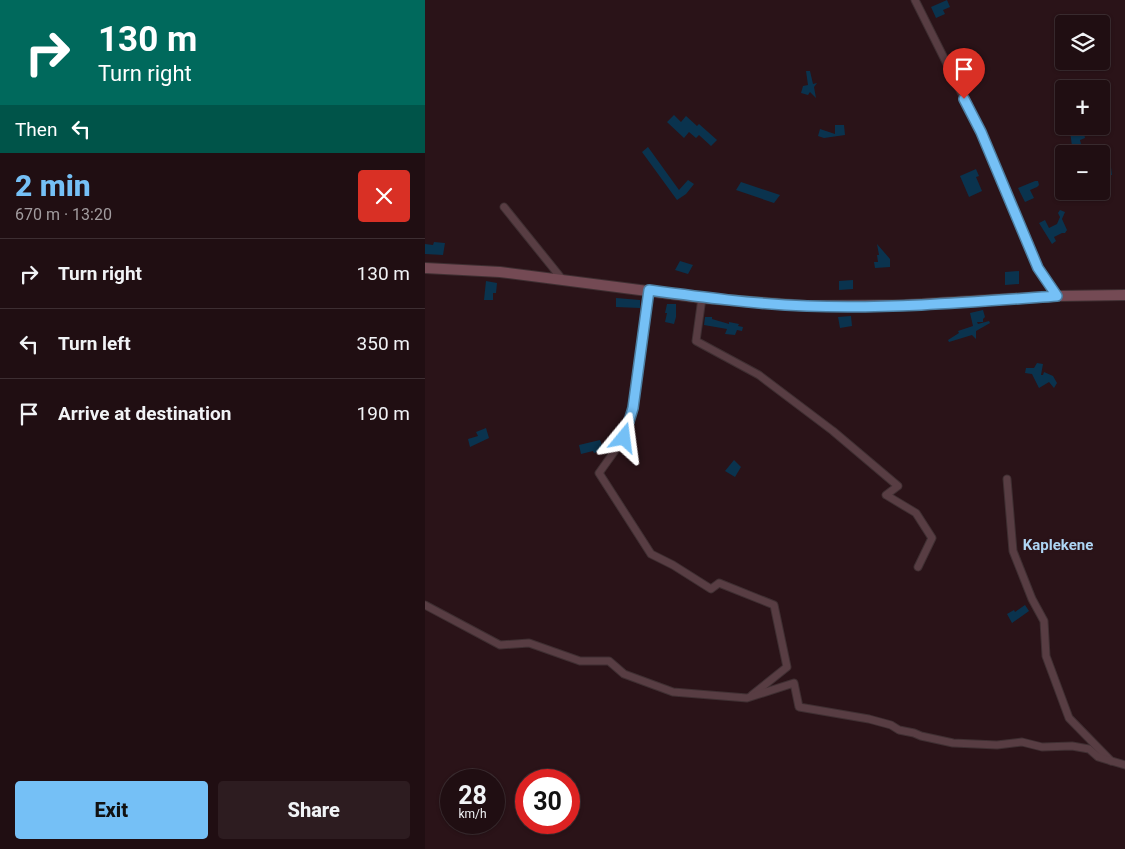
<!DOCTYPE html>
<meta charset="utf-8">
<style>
:root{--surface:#200e12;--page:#2d1c20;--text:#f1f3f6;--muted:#a29c9f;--line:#3d2e32;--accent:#75c0f6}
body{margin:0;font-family:Roboto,sans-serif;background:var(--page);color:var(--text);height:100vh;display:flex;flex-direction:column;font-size:19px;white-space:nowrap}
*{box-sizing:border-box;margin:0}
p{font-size:16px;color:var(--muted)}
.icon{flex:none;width:28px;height:28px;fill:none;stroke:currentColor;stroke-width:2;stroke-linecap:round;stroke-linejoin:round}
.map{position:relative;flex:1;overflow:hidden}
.panel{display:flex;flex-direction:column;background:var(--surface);width:425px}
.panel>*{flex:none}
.hud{background:#00695c;color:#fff;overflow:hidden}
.fabs{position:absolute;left:630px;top:15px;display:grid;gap:10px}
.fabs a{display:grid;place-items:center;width:55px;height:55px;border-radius:5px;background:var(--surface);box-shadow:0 1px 4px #0004,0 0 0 1px var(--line);font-size:25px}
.speed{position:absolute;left:15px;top:769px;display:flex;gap:10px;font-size:25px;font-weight:700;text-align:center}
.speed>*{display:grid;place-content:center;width:65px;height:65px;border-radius:50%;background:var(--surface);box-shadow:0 1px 4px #0004,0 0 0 1px var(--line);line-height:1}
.speed small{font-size:12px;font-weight:400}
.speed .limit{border:8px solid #d22;background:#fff;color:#111}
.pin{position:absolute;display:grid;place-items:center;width:42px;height:42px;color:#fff;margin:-51px -21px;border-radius:50% 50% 50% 0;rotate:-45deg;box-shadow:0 0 5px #0007}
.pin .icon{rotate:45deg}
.me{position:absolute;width:55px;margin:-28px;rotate:16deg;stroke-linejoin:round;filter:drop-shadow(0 0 4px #0008)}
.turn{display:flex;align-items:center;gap:18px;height:105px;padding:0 15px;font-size:22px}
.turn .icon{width:65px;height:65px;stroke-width:2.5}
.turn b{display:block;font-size:35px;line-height:42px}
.then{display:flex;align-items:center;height:48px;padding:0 15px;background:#0003;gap:10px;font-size:19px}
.round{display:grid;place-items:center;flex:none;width:52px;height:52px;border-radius:5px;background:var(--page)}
.summary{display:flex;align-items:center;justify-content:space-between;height:85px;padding:0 15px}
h1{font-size:30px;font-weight:800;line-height:38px;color:var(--accent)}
.cta{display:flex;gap:10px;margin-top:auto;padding:10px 15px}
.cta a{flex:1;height:58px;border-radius:5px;background:var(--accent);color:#111;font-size:20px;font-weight:800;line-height:58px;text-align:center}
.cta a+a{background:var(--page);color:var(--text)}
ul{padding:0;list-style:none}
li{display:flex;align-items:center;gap:15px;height:70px;padding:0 15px;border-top:1px solid var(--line)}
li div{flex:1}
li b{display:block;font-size:19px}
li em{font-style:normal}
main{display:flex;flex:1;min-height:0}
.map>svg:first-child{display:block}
.building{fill:#0a334e}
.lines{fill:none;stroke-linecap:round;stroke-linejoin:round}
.street-casing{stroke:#3f2f32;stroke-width:9}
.secondary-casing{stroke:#3f2f32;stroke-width:12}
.street{stroke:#583d43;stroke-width:7}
.secondary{stroke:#744a54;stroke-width:10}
.route-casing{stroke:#4c7da0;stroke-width:12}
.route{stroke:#75c0f6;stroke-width:9}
.labels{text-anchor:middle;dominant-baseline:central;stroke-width:5;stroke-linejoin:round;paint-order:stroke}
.quarter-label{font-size:15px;font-weight:bold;fill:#aed5f4;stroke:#2a1318}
</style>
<main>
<section class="panel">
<div class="hud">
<div class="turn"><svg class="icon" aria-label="right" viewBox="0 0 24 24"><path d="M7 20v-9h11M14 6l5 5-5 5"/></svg><div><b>130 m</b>Turn right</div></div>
<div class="then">Then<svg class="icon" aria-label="left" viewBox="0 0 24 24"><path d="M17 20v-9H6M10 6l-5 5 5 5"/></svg></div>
</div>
<div class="summary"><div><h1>2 min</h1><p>670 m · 13:20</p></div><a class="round" style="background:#d93025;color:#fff"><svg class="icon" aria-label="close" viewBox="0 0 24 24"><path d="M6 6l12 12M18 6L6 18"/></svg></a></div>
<ul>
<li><svg class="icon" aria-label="right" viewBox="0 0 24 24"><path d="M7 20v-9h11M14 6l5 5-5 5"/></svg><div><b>Turn right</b></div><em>130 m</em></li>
<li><svg class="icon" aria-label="left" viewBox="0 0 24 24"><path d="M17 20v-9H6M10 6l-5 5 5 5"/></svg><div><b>Turn left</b></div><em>350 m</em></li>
<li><svg class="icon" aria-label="arrive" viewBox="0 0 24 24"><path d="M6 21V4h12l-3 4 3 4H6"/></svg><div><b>Arrive at destination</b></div><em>190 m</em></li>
</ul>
<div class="cta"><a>Exit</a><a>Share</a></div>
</section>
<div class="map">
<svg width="700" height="849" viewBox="0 0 700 849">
<rect width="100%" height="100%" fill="#2a1318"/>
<g class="building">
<polygon points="522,0 525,7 518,10 520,14 511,18 506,7"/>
<polygon points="381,71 385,71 388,84 392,83 389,87 391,98 385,92 383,95 376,93 378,86 383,85"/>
<polygon points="249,115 256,122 261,116 272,126 274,124 292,140 286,146 274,135 271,138 264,132 259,138 242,122"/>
<polygon points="410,125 419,125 420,135 399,138 393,136 395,129 410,134"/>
<polygon points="658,129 660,138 655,140 658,152 648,154 645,131"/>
<polygon points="223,147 254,190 263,180 269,184 261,194 252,200 217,152"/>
<polygon points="682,155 684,168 686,167 687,175 677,176 676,156"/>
<polygon points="551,169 554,176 551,177 557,191 544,197 535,176"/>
<polygon points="610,181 613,181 614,185 612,187 605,190 609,198 600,202 593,188"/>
<polygon points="316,182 355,195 349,203 311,190"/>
<polygon points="635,210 640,212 637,219 642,230 640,233 637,233 629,237 631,241 627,244 614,223 620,220 624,228 632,224 635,217 633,213"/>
<polygon points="9,242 20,243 18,255 0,254 0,244 8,245"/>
<polygon points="452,244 465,259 465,267 450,268 449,262 453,262 452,255 454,255"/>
<polygon points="255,261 268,265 263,274 250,270"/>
<polygon points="594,271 594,284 580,285 580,272"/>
<polygon points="428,280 428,289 414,290 414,281"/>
<polygon points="61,281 72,283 71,293 68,293 68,300 59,300"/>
<polygon points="191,298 215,300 215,308 191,307"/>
<polygon points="242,304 251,304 251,317 249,324 240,322 242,313 240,313"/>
<polygon points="558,310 560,317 558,319 558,322 552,322 553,324 564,321 565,323 551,331 551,339 547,335 524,342 523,340 534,333 533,331 548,326 545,313"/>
<polygon points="426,316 427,326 415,328 413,317"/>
<polygon points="280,317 287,317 287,319 304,324 304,322 314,324 313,326 318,327 317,331 312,330 310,335 300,334 302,329 279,325"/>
<polygon points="612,363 618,364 616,375 618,375 619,372 628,376 632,383 629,388 624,382 614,388 607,374 600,373 601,368 609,368"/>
<polygon points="61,428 64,438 45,447 43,439 53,436 51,432"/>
<polygon points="175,440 179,450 169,453 168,451 156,454 154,445"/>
<polygon points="309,460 316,467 310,477 300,471"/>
<polygon points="600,605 604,611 587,623 582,614 589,610 590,612"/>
</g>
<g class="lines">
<defs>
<g id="street">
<polyline points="490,0 556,132 613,268 632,296"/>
<polyline points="79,207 137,279"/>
<polyline points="224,290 208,408 199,438 174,473 226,554 248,565 286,589 294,583 349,605 362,667 327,695"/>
<polyline points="277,298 271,341 334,375 408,431 473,486 461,495 491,513 507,538 493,567"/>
<polyline points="582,479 588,551 607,599 619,621 621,656 644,718 686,761"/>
<polyline points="0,605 75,645 104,643 155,661 184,661 199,674 248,692 322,698 369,683 374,707 444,719 466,725 474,730 489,733 496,736 528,743 572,745 597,742 617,747 647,746 664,749 673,757 700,765"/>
</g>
<polyline id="secondary" points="0,268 75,272 277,298 382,306 480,305 632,296 700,295"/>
</defs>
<use href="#street" class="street-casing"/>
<use href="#secondary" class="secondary-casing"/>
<use href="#street" class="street"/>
<use href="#secondary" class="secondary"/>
</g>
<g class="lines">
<defs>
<path id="route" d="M199,438L208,408L224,290C276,297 329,304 382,306C465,309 549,302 632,296L613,268L556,132L539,99"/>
</defs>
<use href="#route" class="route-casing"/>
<use href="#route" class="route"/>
</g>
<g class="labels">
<g class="quarter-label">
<text x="633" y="545">Kaplekene</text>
</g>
</g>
</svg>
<div class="fabs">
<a><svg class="icon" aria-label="layers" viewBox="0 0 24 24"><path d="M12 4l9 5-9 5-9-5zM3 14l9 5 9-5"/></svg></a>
<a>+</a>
<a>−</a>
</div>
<div class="speed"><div>28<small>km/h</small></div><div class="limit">30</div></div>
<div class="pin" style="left:539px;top:99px;background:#d93025"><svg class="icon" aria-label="arrive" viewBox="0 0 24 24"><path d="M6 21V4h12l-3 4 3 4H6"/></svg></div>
<svg class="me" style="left:199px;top:438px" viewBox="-20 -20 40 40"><path d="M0-17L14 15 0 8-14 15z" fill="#75c0f6" stroke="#fff" stroke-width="4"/></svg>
</div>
</main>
